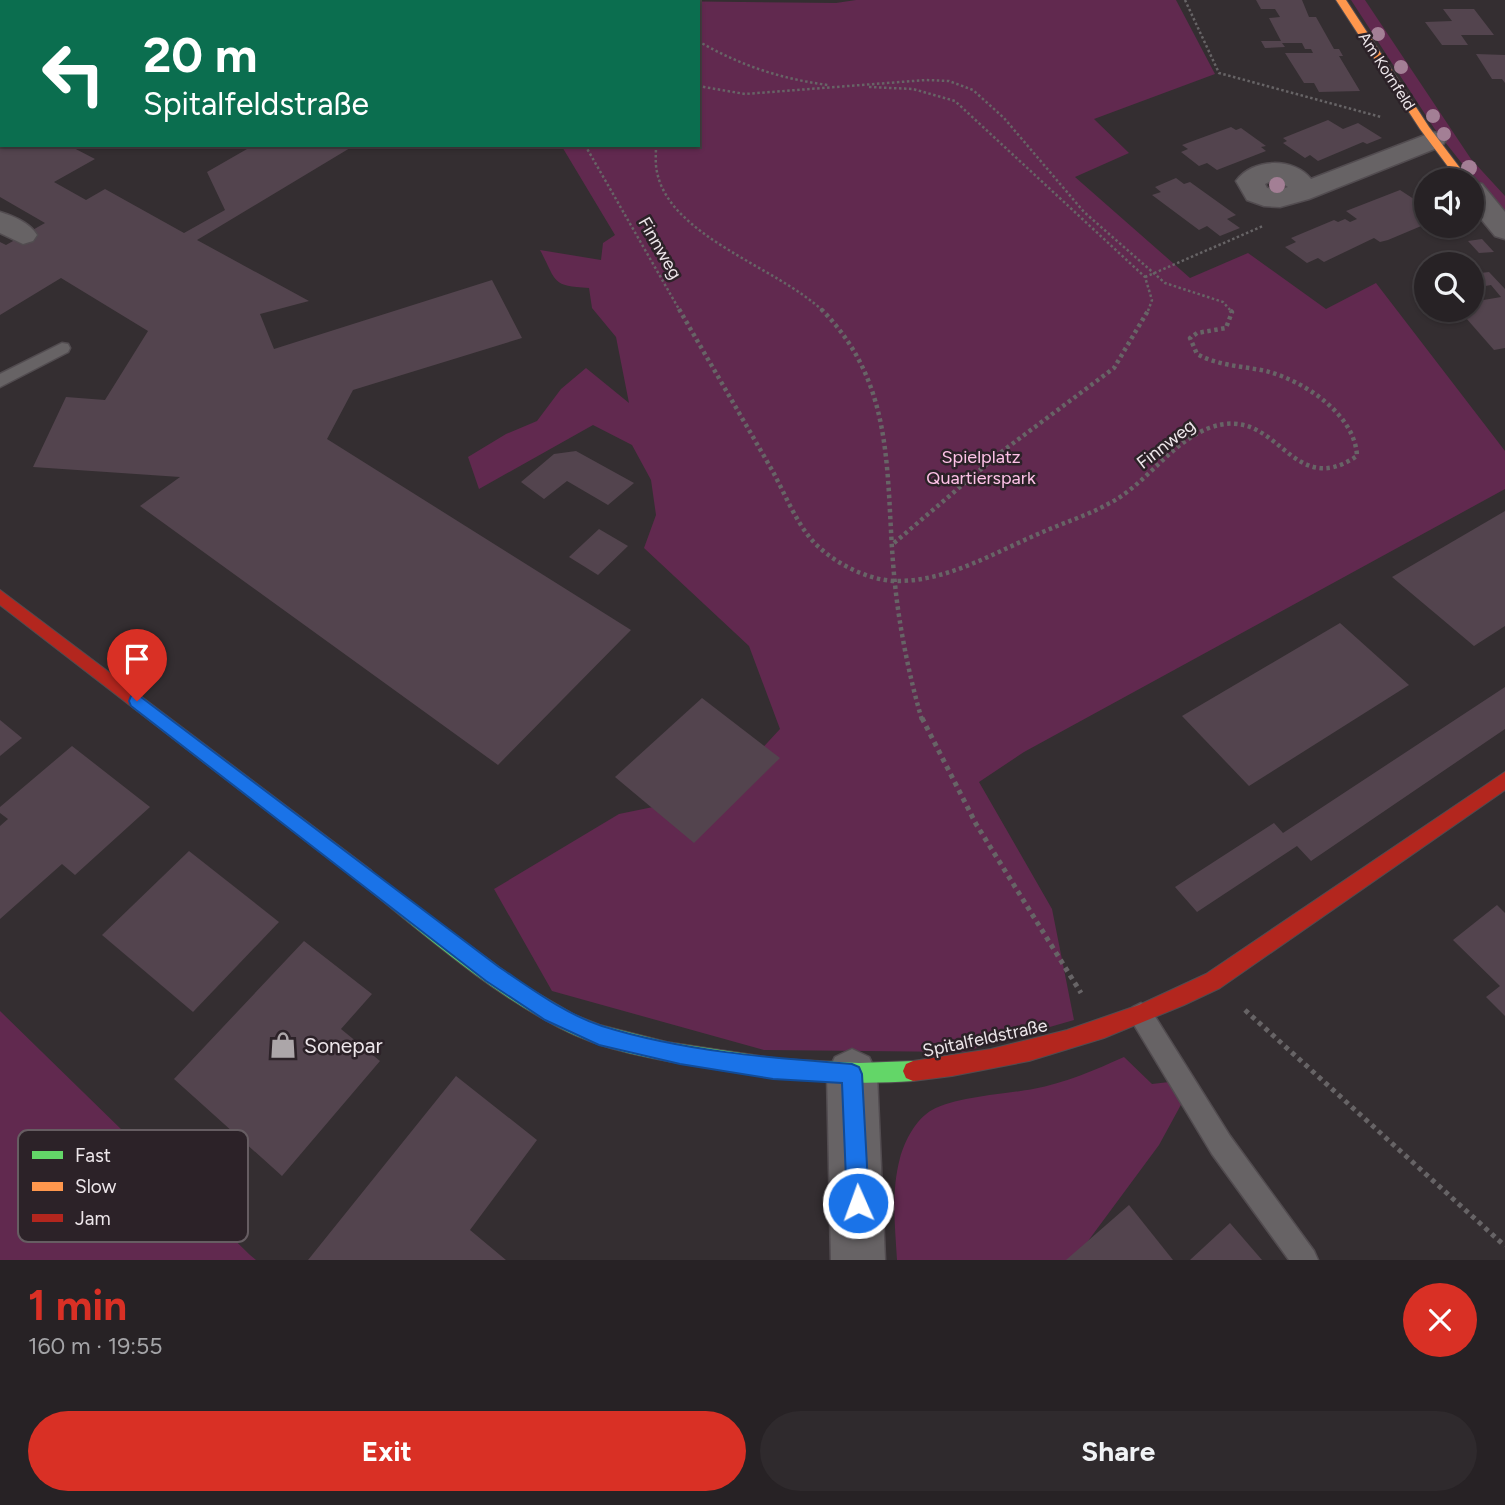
<!DOCTYPE html>
<meta charset="utf-8">
<style>
:root{--surface:#272225;--page:#2f2a2d;--text:#f1f3f6;--muted:#a4a4a7;--line:#433f42;--accent:#d93025}
body{margin:0;font-family:Figtree,sans-serif;background:var(--page);color:var(--text);height:100vh;display:flex;flex-direction:column;font-size:26px;white-space:nowrap}
*{box-sizing:border-box;margin:0}
p{font-size:23px;color:var(--muted)}
.icon{flex:none;width:38px;height:38px;fill:none;stroke:currentColor;stroke-width:2;stroke-linecap:round;stroke-linejoin:round}
.map{position:relative;height:1260px;overflow:hidden}
.side{display:flex;flex-direction:column;background:var(--surface);flex:1}
.side>*{flex:none}
.guide{position:absolute;left:0px;top:0px;width:700px;height:147px;box-shadow:0 2px 5px #0004,0 0 0 2px var(--line);background:#0b6e4f;color:#fff;overflow:hidden}
.buttons{position:absolute;left:1414px;top:168px;display:grid;gap:14px}
.buttons a{display:grid;place-items:center;width:70px;height:70px;border-radius:50%;background:var(--surface);box-shadow:0 2px 5px #0004,0 0 0 2px var(--line);font-size:35px}
.pin{position:absolute;display:grid;place-items:center;width:60px;height:60px;color:#fff;margin:-72px -30px;border-radius:50% 50% 50% 0;rotate:-45deg;box-shadow:0 0 7px #0007}
.pin .icon{rotate:45deg}
.me{position:absolute;width:77px;margin:-38px;rotate:358deg;stroke-linejoin:round;filter:drop-shadow(0 0 5px #0008)}
.turn{display:flex;align-items:center;gap:24px;height:147px;padding:0 28px;font-size:32px}
.turn .icon{width:91px;height:91px;stroke-width:2.5}
.turn b{display:block;font-size:49px;line-height:60px}
.round{display:grid;place-items:center;flex:none;width:74px;height:74px;border-radius:37px;background:var(--page)}
.overview{display:flex;align-items:center;justify-content:space-between;height:119px;padding:0 28px}
h1{font-size:42px;font-weight:700;line-height:52px;color:var(--accent)}
.cta{display:flex;gap:14px;margin-top:auto;padding:14px 28px}
.cta a{flex:1;height:80px;border-radius:42px;background:var(--accent);color:#fff;font-size:28px;font-weight:700;line-height:80px;text-align:center}
.cta a+a{background:var(--page);color:var(--text)}
.map>svg:first-child{display:block}
.green{fill:#61294f}
.building{fill:#53444e}
.lines{fill:none;stroke-linecap:round;stroke-linejoin:round}
.lane-casing{stroke:#524c50;stroke-width:3}
.street-casing{stroke:#524c50;stroke-width:3}
.fast-casing{stroke:#524c50;stroke-width:2}
.slow-casing{stroke:#524c50;stroke-width:2}
.jam-casing{stroke:#524c50;stroke-width:2}
.path-far2{stroke:#676466;stroke-width:2.5;stroke-dasharray:2.5 2.5;stroke-linecap:butt}
.path-far1{stroke:#676466;stroke-width:4.5;stroke-dasharray:3.5 3.5;stroke-linecap:butt}
.path{stroke:#676466;stroke-width:5;stroke-dasharray:4.5 4.5;stroke-linecap:butt}
.lane{fill:#676365;fill-rule:evenodd}
.street{fill:#676365;fill-rule:evenodd}
.fast{fill:#63d668;fill-rule:evenodd}
.slow{fill:#ff974d;fill-rule:evenodd}
.jam{fill:#b3261e;fill-rule:evenodd}
.tree{fill:#a37f95}
.route{fill:#1a73e8;stroke:#114b97;stroke-width:2}
.labels{text-anchor:middle;dominant-baseline:central;stroke-width:5;stroke-linejoin:round;paint-order:stroke}
.far-street-label{font-size:16px;fill:#ede6ea;stroke:#2c2228}
.street-label{font-size:18px;fill:#ede6ea;stroke:#2c2228}
.park-label{font-size:18px;fill:#fec2e7;stroke:#2c2228}
.near-poi-label{font-size:21px;fill:#ede6ea;stroke:#2c2228;text-anchor:start}
.key{fill:#2c2228;stroke:#665d62;stroke-width:2}
.key-label{font-size:19px;fill:#ede6ea}
</style>
<div class="map">
<svg width="1505" height="1260" viewBox="0 0 1505 1260">
<rect width="100%" height="100%" fill="#342e31"/>
<g class="green">
<path d="M572,0L836,3L856,0H1176L1215,74L1094,119L1129,153L1075,177L1190,278L1248,253L1326,309L1376,283L1505,451V489L1024,752L979,782L1052,909L1074,1020L963,1052L764,1050L552,991L494,889L619,814L721,793L780,729L749,646L644,548L656,515L651,480L632,445L593,425L479,489L468,457L506,434L537,421L561,389L586,368L629,403L616,337L592,308L589,288C550,286 557,281 540,250L601,260L603,243L615,235L561,145H698V2H569Z"/>
<polygon points="1351,0 1365,0 1471,159 1505,196 1505,218 1434,128"/>
<polygon points="0,1011 250,1255 256,1260 0,1260"/>
<path d="M1124,1057L1152,1084L1195,1079L1159,1145L1074,1260H897C895,1226 891,1191 900,1158C905,1140 916,1119 932,1110C955,1097 1006,1094 1033,1089C1065,1083 1095,1070 1124,1057Z"/>
</g>
<g class="building">
<polygon points="1256,0 1302,0 1309,17 1316,17 1334,49 1339,49 1343,56 1339,56 1360,91 1319,92 1314,83 1304,83 1285,53 1313,53 1311,49 1305,49 1302,43 1282,43 1285,47 1265,48 1261,41 1281,41 1269,18 1280,17 1275,9 1261,9"/>
<polygon points="1443,9 1474,9 1494,35 1461,35 1468,45 1442,45 1425,22 1452,21"/>
<polygon points="1476,54 1505,55 1505,83 1502,79 1492,79"/>
<polygon points="1328,120 1343,129 1358,123 1382,138 1367,144 1363,142 1318,161 1310,155 1305,158 1283,143 1287,141 1283,138"/>
<polygon points="1231,127 1236,130 1241,128 1266,146 1261,147 1266,151 1217,170 1207,163 1199,166 1181,152 1188,149 1182,145"/>
<polygon points="0,145 68,145 95,159 54,182 86,200 105,189 184,233 225,210 207,172 254,145 355,145 197,240 309,301 260,314 274,349 492,280 522,338 353,390 327,439 631,630 498,765 140,506 180,477 33,467 66,397 105,400 148,331 61,278 0,315 0,242 6,245 45,223 0,197"/>
<polygon points="1176,178 1184,184 1190,182 1236,215 1227,219 1240,228 1220,236 1207,226 1199,230 1152,195 1161,192 1155,187"/>
<polygon points="1400,190 1426,207 1426,224 1388,240 1380,242 1374,238 1324,262 1318,258 1307,263 1285,247 1296,242 1291,238 1334,220 1338,222 1345,219 1350,222 1357,219 1346,211"/>
<polygon points="1482,239 1494,252 1479,253 1468,241"/>
<polygon points="1489,272 1505,289 1505,348 1494,350 1459,310 1472,310 1472,302 1501,297 1491,285 1474,288 1472,285 1472,274"/>
<polygon points="576,451 634,483 608,505 567,481 544,499 521,482 554,454"/>
<polygon points="1505,511 1505,626 1474,646 1392,577"/>
<polygon points="599,529 628,546 598,575 569,557"/>
<polygon points="1340,623 1409,685 1249,786 1182,716"/>
<polygon points="1505,687 1505,729 1311,861 1297,846 1197,912 1175,887 1274,823 1283,833"/>
<polygon points="702,698 780,758 694,843 615,777"/>
<polygon points="0,720 22,738 0,756"/>
<polygon points="72,746 150,807 75,875 62,864 0,919 0,826 8,819 0,813 0,807"/>
<polygon points="189,851 279,922 193,1012 102,935"/>
<polygon points="1497,905 1505,913 1505,1016 1486,997 1500,986 1453,940"/>
<polygon points="304,941 372,994 341,1029 380,1061 282,1176 174,1079"/>
<polygon points="456,1076 537,1140 470,1230 506,1260 308,1260"/>
<polygon points="1129,1205 1173,1260 1066,1260"/>
<polygon points="1230,1223 1262,1260 1190,1260"/>
</g>
<g class="lines">
<defs>
<g id="lane">
<polygon points="62,343 68,344 70,348 68,352 0,387 0,374"/>
<polygon points="1141,1003 1149,1007 1230,1136 1314,1251 1318,1260 1289,1260 1212,1154 1133,1023 1129,1015 1133,1007"/>
</g>
<g id="street">
<path d="M1433,132L1442,134L1446,140L1442,146L1309,199L1280,207L1264,206L1247,200L1236,181C1252,158 1294,157 1311,179ZM1275,179L1288,187L1280,190L1267,188L1265,184Z"/>
<polygon points="1472,182 1482,184 1505,212 1505,239 1495,236 1472,208"/>
<path d="M0,212C13,216 30,223 37,235L33,241L23,244L0,233Z"/>
<polygon points="852,1049 869,1057 877,1074 885,1260 831,1260 827,1074 835,1057"/>
</g>
<path id="fast" d="M365,868L522,984L575,1015L600,1025L667,1042L780,1059L859,1063L913,1061L920,1064L923,1071L920,1078L913,1081C842,1086 773,1079 702,1067C653,1059 604,1051 560,1028C486,990 423,933 359,882L356,876L359,870Z"/>
<polygon id="slow" points="1336,0 1346,0 1429,127 1469,180 1458,180 1420,129"/>
<g id="jam">
<polygon points="0,590 371,870 374,876 371,882 365,884 359,882 0,605"/>
<polygon points="1505,772 1505,790 1220,988 1184,1005 1104,1038 1029,1061 952,1076 913,1081 906,1078 903,1071 906,1064 913,1061 991,1049 1067,1030 1139,1005 1206,974"/>
</g>
</defs>
<use href="#lane" class="lane-casing"/>
<use href="#street" class="street-casing"/>
<use href="#fast" class="fast-casing"/>
<use href="#slow" class="slow-casing"/>
<use href="#jam" class="jam-casing"/>
<g class="path-far2">
<polyline points="642,0 644,2"/>
<polyline points="1185,0 1219,73 1381,117"/>
<path d="M698,41C739,65 781,79 828,85"/>
<polyline points="698,86 745,94 926,80 949,81 973,90 1004,118 1084,212 1165,283 1223,302 1231,311"/>
<polyline points="869,87 913,89 955,101 1145,277 1152,300 1148,311"/>
<polyline points="585,145 680,311"/>
<path d="M656,145C656,154 655,164 657,172C670,237 777,267 823,311"/>
<polyline points="1145,277 1263,226"/>
</g>
<g class="path-far1">
<path d="M679,309C710,363 741,416 772,470C784,492 795,520 811,539C830,561 866,580 895,581C948,582 997,551 1045,531C1066,522 1088,515 1108,504C1146,485 1170,443 1209,428C1279,402 1289,502 1357,456C1355,414 1304,381 1266,371C1242,366 1219,366 1197,354L1190,338L1197,333L1226,328L1232,312L1229,309"/>
<path d="M821,309C900,388 884,484 895,584C899,626 910,680 922,720"/>
<polyline points="894,543 1000,453 1114,368 1149,309"/>
</g>
<g class="path">
<polyline points="922,718 976,824 1081,993"/>
<polyline points="1245,1010 1505,1246"/>
</g>
<use href="#lane" class="lane"/>
<use href="#street" class="street"/>
<use href="#fast" class="fast"/>
<use href="#slow" class="slow"/>
<use href="#jam" class="jam"/>
</g>
<g class="tree">
<circle cx="1378" cy="34" r="7"/>
<circle cx="1401" cy="67" r="7"/>
<circle cx="1433" cy="116" r="7"/>
<circle cx="1444" cy="134" r="7"/>
<circle cx="1469" cy="168" r="8"/>
<circle cx="1277" cy="185" r="8"/>
</g>
<path class="route" d="M137,694L499,967C532,989 565,1014 602,1026C682,1051 769,1058 852,1064L859,1067L862,1074L869,1203L866,1210L858,1213L850,1210L847,1203L842,1083L773,1079L680,1064L599,1045L545,1020L486,981L131,706L129,701L131,696Z"/>
<defs>
<symbol id="shop-bare" viewBox="-9 -9 18 18"><path d="M-5-2.5h2.3a2.7 3.5 0 0 1 5.4 0H5L5.5 6h-11ZM-1.5-2.5h3a1.5 2.3 0 0 0-3 0Z" fill="#aca6a9" stroke="#2c2228" stroke-width="2.5" paint-order="stroke"/></symbol>
</defs>
<g fill-rule="evenodd">
<use href="#shop-bare" x="264" y="1026" width="38" height="38"/>
</g>
<g class="labels">
<g class="far-street-label">
<text transform="translate(1387 71) rotate(57)">Am Kornfeld</text>
</g>
<g class="street-label">
<text transform="translate(660 248) rotate(60)">Finnweg</text>
<text transform="translate(1166 444) rotate(-38)">Finnweg</text>
<text transform="translate(985 1038) rotate(-12)">Spitalfeldstraße</text>
</g>
<g class="park-label">
<text x="981" y="457">Spielplatz<tspan x="981" dy="21">Quartierspark</tspan></text>
</g>
<g class="near-poi-label">
<text x="304" y="1045">Sonepar</text>
</g>
</g>
<rect x="18" y="1130" width="230" height="112" rx="10" class="key"/>
<rect x="32" y="1151" width="31" height="8" fill="#63d668"/>
<rect x="32" y="1182" width="31" height="9" fill="#ff974d"/>
<rect x="32" y="1214" width="31" height="8" fill="#b3261e"/>
<g class="key-label">
<text x="75" y="1162">Fast</text>
<text x="75" y="1193">Slow</text>
<text x="75" y="1225">Jam</text>
</g>
</svg>
<div class="buttons">
<a><svg class="icon" aria-label="sound" viewBox="0 0 24 24"><path d="M4 9h4l5-4v14l-5-4H4zM17 9q2 3 0 6"/></svg></a>
<a><svg class="icon" aria-label="search" viewBox="0 0 24 24"><circle cx="10" cy="10" r="6"/><path d="M15 15l6 6"/></svg></a>
</div>
<div class="pin" style="left:137px;top:701px;background:#d93025"><svg class="icon" aria-label="arrive" viewBox="0 0 24 24"><path d="M6 21V4h12l-3 4 3 4H6"/></svg></div>
<svg class="me" style="left:858px;top:1203px" viewBox="-20 -20 40 40"><circle r="17" fill="#1a73e8" stroke="#fff" stroke-width="3"/><path d="M0-11L8 9 0 5-8 9z" fill="#fff"/></svg>
<div class="guide">
<div class="turn"><svg class="icon" aria-label="left" viewBox="0 0 24 24"><path d="M17 20v-9H6M10 6l-5 5 5 5"/></svg><div><b>20 m</b>Spitalfeldstraße</div></div>
</div>
</div>
<section class="side">
<div class="overview"><div><h1>1 min</h1><p>160 m · 19:55</p></div><a class="round" style="background:#d93025;color:#fff"><svg class="icon" aria-label="close" viewBox="0 0 24 24"><path d="M6 6l12 12M18 6L6 18"/></svg></a></div>
<div class="cta"><a>Exit</a><a>Share</a></div>
</section>
